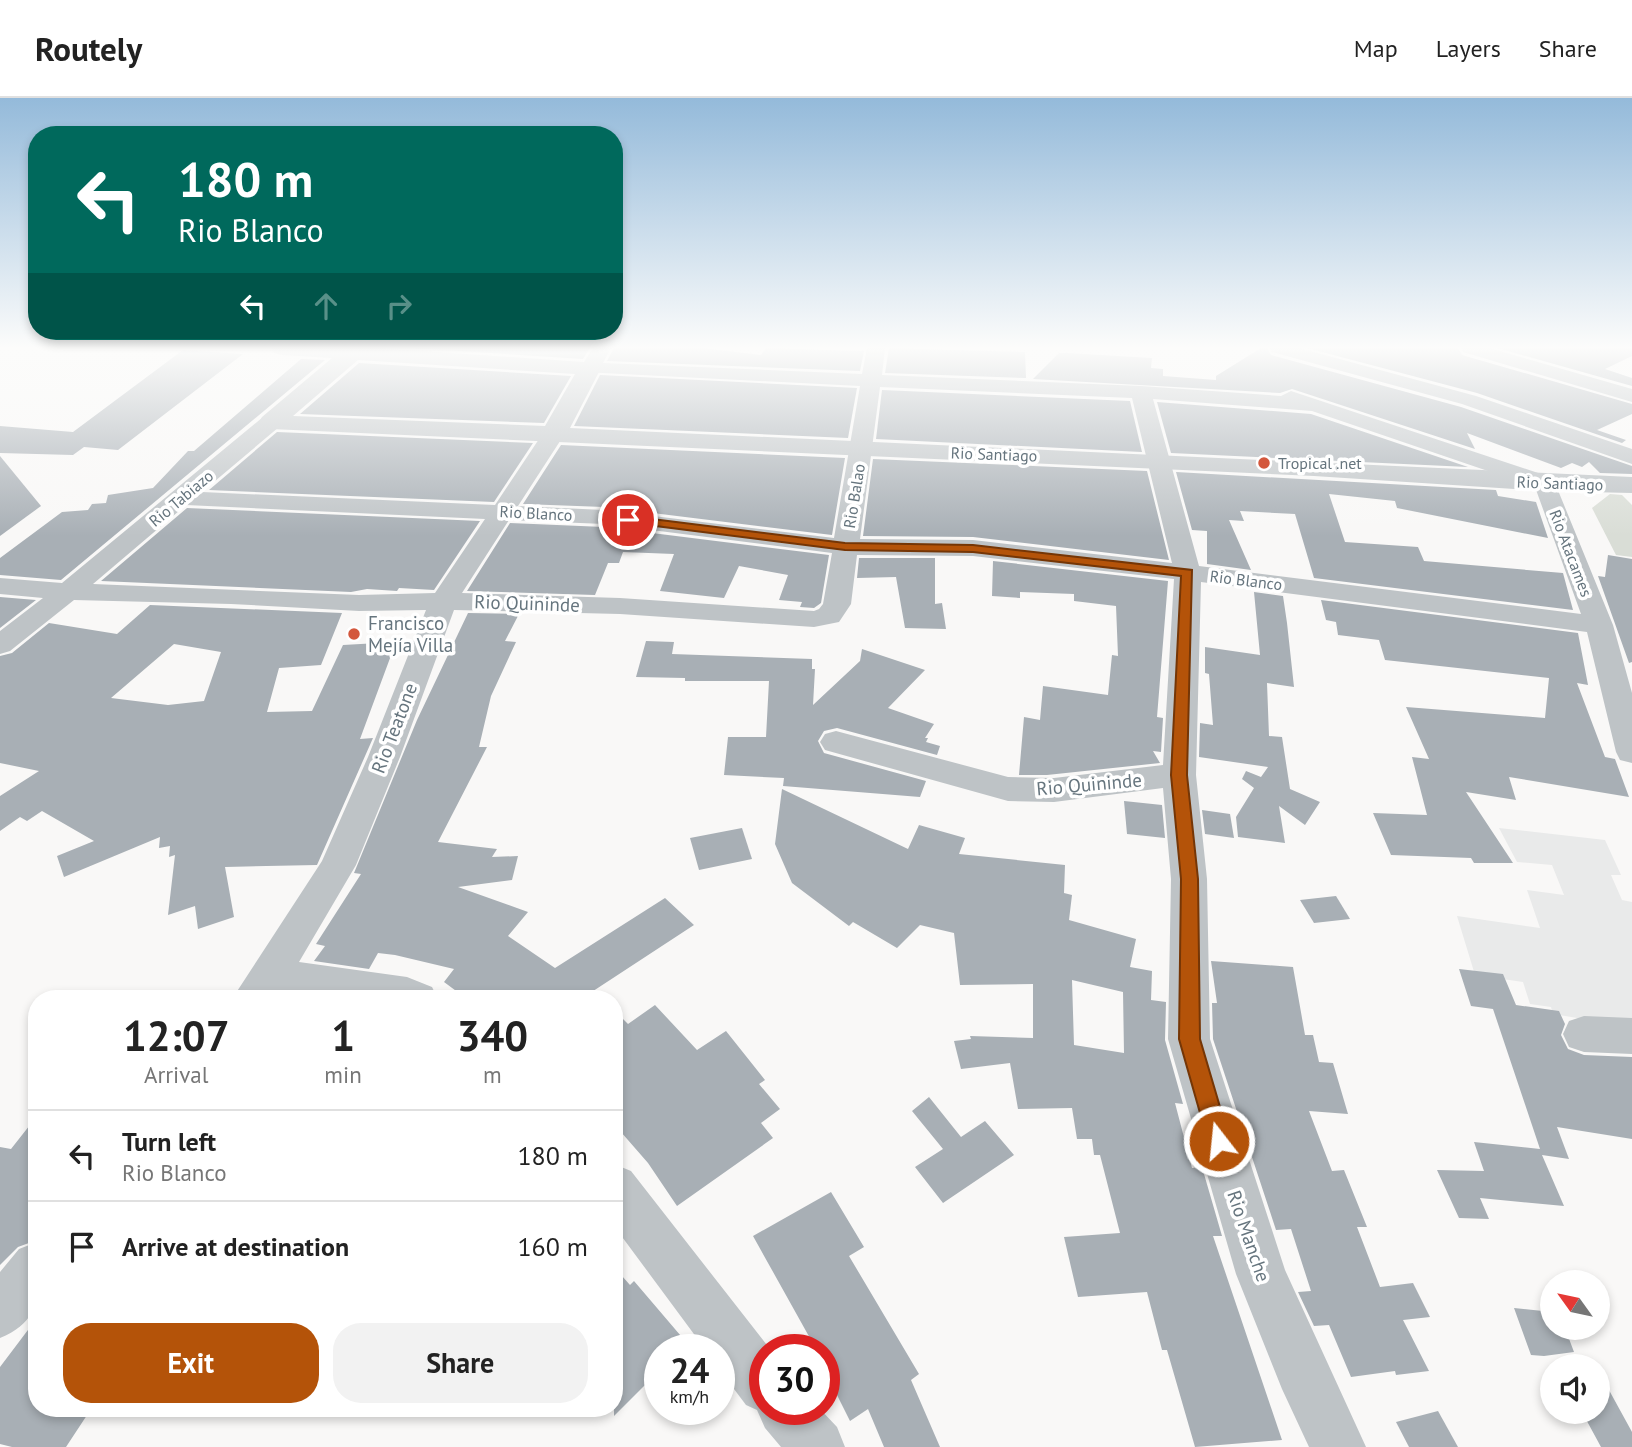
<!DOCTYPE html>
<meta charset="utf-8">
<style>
:root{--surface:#fff;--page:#f2f2f2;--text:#222;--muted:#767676;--line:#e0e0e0;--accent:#b45309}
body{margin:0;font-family:"PT Sans",sans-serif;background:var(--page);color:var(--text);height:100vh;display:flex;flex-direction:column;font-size:26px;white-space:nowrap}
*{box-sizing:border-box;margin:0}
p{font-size:23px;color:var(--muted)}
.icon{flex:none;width:38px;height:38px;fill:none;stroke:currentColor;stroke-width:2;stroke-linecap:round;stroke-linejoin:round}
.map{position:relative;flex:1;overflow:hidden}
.sheet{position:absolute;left:28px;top:892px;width:595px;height:427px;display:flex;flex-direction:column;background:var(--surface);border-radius:28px;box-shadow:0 4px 10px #0003}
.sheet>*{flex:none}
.top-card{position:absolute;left:28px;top:28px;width:595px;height:214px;border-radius:28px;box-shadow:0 4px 10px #0003;background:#00695c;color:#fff;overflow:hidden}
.needle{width:46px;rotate:303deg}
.controls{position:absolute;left:1540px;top:1172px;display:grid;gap:14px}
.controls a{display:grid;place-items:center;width:70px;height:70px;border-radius:50%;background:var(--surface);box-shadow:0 4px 10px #0003;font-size:35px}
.speed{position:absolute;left:644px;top:1236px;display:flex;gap:14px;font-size:35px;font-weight:700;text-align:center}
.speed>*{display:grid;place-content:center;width:91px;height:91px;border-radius:50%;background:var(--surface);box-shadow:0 4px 10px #0003;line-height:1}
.speed small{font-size:18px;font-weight:400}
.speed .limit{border:10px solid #d22;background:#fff;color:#111}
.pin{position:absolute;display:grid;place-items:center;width:60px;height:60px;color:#fff;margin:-30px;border:4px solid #fff;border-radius:50%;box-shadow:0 2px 7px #0007}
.me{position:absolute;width:77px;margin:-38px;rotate:344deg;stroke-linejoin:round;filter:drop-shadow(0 0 5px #0008)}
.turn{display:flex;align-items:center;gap:24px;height:147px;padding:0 35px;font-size:32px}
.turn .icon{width:91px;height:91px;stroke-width:2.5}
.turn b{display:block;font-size:49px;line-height:60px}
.lanes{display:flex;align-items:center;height:66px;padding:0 35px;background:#0003;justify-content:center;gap:35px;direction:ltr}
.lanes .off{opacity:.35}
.eta{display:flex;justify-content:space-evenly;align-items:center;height:119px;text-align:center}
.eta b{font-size:42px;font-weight:700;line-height:49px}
.action{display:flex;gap:14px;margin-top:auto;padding:14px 35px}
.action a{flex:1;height:80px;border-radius:28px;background:var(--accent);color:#fff;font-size:28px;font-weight:700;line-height:80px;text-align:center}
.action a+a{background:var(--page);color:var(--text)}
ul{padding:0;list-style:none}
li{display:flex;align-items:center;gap:21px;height:91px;padding:0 35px;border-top:2px solid var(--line)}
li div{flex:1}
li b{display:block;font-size:26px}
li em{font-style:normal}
header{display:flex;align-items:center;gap:42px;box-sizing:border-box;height:98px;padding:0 35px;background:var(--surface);border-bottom:2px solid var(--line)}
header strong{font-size:33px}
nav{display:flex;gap:38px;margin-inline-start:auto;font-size:24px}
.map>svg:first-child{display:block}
.built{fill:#e9eaea}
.green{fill:#d9ddd6}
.building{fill:#a8afb5;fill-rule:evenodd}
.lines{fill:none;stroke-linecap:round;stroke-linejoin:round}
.minor{fill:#bec3c6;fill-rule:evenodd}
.tertiary{fill:#bec3c6;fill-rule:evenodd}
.route{fill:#b45309;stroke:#753606;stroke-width:2}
.poi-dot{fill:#d3573c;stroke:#fff;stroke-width:2.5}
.labels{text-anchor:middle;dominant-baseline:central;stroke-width:7;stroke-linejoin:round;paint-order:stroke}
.far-street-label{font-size:16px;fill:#66757e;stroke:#fff}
.far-poi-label{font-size:16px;fill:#66757e;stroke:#fff;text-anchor:start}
.street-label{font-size:19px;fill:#66757e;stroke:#fff}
.poi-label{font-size:19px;fill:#66757e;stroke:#fff;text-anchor:start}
</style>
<header>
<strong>Routely</strong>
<nav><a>Map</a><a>Layers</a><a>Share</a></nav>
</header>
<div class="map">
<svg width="1632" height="1349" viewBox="0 0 1632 1349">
<rect width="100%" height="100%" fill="#f9f8f7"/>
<polygon class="built" points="1499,730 1605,742 1621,777 1611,777 1622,802 1632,804 1632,929 1553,916 1551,909 1530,906 1523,884 1475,877 1457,818 1540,830 1527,792 1564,797 1552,767 1517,764"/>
<polygon class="green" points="1610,396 1622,397 1632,407 1632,459 1616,457 1592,410"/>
<g class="building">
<polygon points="410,250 590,250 583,261"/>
<polygon points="614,250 703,250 761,257 766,250 864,253 860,273 607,263"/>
<polygon points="889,250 1025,254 1026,280 885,275"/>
<polygon points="1261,250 1267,250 1271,257 1461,309 1632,368 1632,376 1600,375 1589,364 1582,369 1572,365 1561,370 1467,335 1475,351 1292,291 1280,295 1033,281 1059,255 1067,255 1152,260 1151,270 1163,271 1163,278 1216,282 1216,278"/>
<polygon points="1307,250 1458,250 1462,257 1632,306 1632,316 1597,332 1626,342 1622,345 1477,295"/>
<polygon points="1497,250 1632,250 1632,258 1605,271 1632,280 1632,288"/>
<polygon points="183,252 243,256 118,352 84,349 73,357 0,355 0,328 73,334"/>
<polygon points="301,261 325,262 61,482 0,477 0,460 62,414 88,412 92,406 106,405 108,397 153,390 188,353 194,353"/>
<polygon points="359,265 571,278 544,325 300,316"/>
<polygon points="600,277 857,290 848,340 574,328"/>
<polygon points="882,292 1130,303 1142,354 876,341"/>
<polygon points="1157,304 1311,316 1468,369 1171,355"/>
<polygon points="277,334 533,345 494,404 209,392"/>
<polygon points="561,347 845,360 832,437 604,409 523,406"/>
<polygon points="0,358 41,408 0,438"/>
<polygon points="873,361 1147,373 1169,462 973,439 863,438"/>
<polygon points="1176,374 1496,392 1498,398 1536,404 1548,440 1397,410 1395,403 1329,396 1345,444 1418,449 1424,463 1563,475 1573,512 1314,480 1295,416 1240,413 1244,423 1229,422 1251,472 1207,466 1207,433 1192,432"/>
<polygon points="187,410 480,423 434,492 399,490 397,493 367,491 351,494 101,483"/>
<polygon points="510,425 604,429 829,457 821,505 814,510 800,509 802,504 779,502 788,477 739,468 724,500 660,493 674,456 623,454 619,465 608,465 595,497 467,493"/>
<polygon points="1608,457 1632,461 1632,564 1629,565 1598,478 1605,479"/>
<polygon points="859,460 935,460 935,506 942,505 946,531 905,530 896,479 857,480"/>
<polygon points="993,463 1168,483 1157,619 1163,620 1161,654 1153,653 1160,665 1047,677 1019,677 1024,619 1040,622 1043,588 1108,597 1112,557 1118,558 1116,508 1074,503 1074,496 1020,494 1020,500 992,498"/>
<polygon points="1254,494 1283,498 1287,525 1294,589 1267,585 1269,638 1282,639 1290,691 1320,704 1305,727 1279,708 1285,745 1238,739 1236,719 1254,690 1242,681 1246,673 1261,679 1268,669 1199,659 1200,625 1213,627 1209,576 1205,575 1205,549 1260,557"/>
<polygon points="0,499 36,502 0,530"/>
<polygon points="1321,502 1578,535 1588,587 1577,585 1605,659 1615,661 1629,699 1509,679 1516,702 1466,694 1513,765 1474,765 1471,760 1391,757 1373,715 1427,717 1412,659 1429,661 1406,609 1545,620 1549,580 1385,562 1379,542 1338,537 1336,524 1326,522"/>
<path d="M150,507L342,515L321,567L279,570L267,614L312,613L343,547L396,544L360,641L373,640L317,767L225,769L234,819L198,831L195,808L168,817L175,757L169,759L170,748L159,750L160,739L64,779L57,758L94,743L42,713L27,723L20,719L0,733V698L39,673L0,665V558L12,555L49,525L117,536ZM174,546L221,554L204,603L168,607L111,600Z"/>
<polygon points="468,515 519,516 505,543 516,544 491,598 479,649 487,649 438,744 497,751 492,759 518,758 512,782 458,789 528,814 508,838 555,870 665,800 694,827 581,901 467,901 444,884 454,871 395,857 378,855 369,871 314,863 325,848 316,846 361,776 354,775 417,622"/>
<polygon points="646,543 674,544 672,556 812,561 812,571 815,571 813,607 860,563 862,551 925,572 888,610 934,626 925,640 928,640 926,644 940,648 937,657 837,630 824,633 818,643 824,655 926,683 920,699 783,688 784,680 724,677 728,639 766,639 769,583 685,583 685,580 636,579"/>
<path d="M782,691L908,751L919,727L965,740L959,756L1065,767L1064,795L1072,797L1069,822L1136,841L1130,869L1152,873L1151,902L1166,904L1165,942L1183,1006L1175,1005L1192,1070L1202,1069L1222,1138H1213L1282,1342L1195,1349L1167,1252H1162L1147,1194L1078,1199L1064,1139L1120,1135L1100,1057H1094L1092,1041H1077L1072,1010L1018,1011L1010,965L961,971L954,943L971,941L970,938L1033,940V886L960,887L954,835L920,827L897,850L853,824L849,828L792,785L775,746ZM1072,882L1123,894L1124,955L1074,947Z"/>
<polygon points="1124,703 1162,707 1165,740 1127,736"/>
<polygon points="1202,712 1230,716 1234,740 1205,736"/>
<polygon points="742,730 752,761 699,772 690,740"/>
<polygon points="1336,798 1350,821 1314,825 1300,802"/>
<polygon points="1211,863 1293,869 1305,937 1313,937 1319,964 1333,965 1348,1016 1309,1013 1332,1073 1344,1072 1367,1129 1357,1129 1380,1189 1413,1185 1430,1219 1403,1222 1429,1273 1396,1277 1395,1273 1351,1279 1329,1227 1314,1228 1298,1194 1311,1193 1291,1131 1276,1132 1213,941 1212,905 1217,905"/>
<polygon points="1459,871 1503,876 1516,907 1559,913 1565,926 1561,937 1568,951 1584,957 1632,959 1632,1041 1557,1029 1569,1061 1542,1057 1564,1108 1480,1100 1489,1121 1459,1120 1437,1072 1484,1073 1474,1044 1540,1051 1493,911 1471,908"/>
<polygon points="655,907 697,952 726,933 765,982 759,986 780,1011 761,1025 773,1040 677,1108 648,1065 614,1026 614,912 628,926"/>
<polygon points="929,999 961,1039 985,1023 1014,1057 943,1105 915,1069 943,1051 912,1013"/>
<polygon points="37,1018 37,1142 18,1149 0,1167 0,1049 11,1051"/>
<polygon points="831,1094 864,1149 849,1158 919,1276 911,1282 940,1349 884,1349 868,1311 850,1323 835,1293 824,1300 824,1251 816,1251 753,1138"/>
<polygon points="614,1169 630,1187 634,1183 692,1251 660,1251 660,1272 614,1318"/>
<polygon points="1514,1210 1552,1214 1552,1230 1565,1230 1574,1254 1544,1258 1531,1257"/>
<polygon points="37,1220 37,1311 91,1311 66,1349 12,1349 0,1346 0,1269"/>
<polygon points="1598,1272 1632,1334 1632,1349 1601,1349 1582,1314 1598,1314"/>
<polygon points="1438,1313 1458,1349 1409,1349 1396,1324"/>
</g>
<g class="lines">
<g class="minor">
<path d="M593,250H611L603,265L862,276L867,250H885L882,277L1141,288L1281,298L1291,293L1553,380L1613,527L1632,595V665L1620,662L1616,654L1587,534L1201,484L1196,677L1207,781L1210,941L1285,1172L1366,1349H1309L1282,1291L1236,1176L1168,941L1171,781L1163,690L1054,704L1008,703L825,652L820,644L825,636L836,633L1008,679L1054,680L1163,667L1174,481L973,458L857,457L851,506L839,524L814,529L620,516L454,512L400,659L356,767L299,864L407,879L432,889L438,901H325L280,895L276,901H232L322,763L368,659L426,512L359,513L231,506L74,502L10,553L0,556V533L43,500L0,496V480L62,485L263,319H279L282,324L279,329L202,394L495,407L545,332H561L564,337L518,408L604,412L834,440L860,288L583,274L580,270ZM880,289L1132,300L1172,465L973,442L860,441ZM1153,301L1312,313L1535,389L1581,516L1199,468ZM186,407L485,421L435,495L359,497L93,486ZM509,422L604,426L832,455L823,506L819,511L814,513L620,500L462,495Z"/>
<polygon points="1270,250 1299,250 1476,298 1632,351 1632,366 1462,306 1272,254"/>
<polygon points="1461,250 1489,250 1632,291 1632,304 1463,254"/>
<polygon points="1584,918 1632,920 1632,956 1584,954 1569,949 1563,936 1569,923"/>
<polygon points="614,1066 631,1073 770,1251 765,1251 765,1311 820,1311 837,1329 845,1349 781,1349 765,1330 757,1312 746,1307 719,1271 719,1251 705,1251 614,1128"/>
<path d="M37,1144C37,1188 48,1220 0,1240V1174L19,1151Z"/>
</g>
<path class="tertiary" d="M271,250H378L598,265L601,270L570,330L1632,379V395L1545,393L1314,378L271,331L262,329L259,324L262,319L332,260L282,257L274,255ZM358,262L575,276L545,328L293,318Z"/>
</g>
<linearGradient id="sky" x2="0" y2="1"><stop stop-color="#94bada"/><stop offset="0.57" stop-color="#fcfcfb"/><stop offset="1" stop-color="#fcfcfb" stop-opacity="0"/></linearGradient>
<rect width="1632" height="438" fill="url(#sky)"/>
<polygon class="route" points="628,418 845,445 973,447 1192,472 1187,677 1198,781 1200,941 1230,1043 1227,1051 1219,1054 1211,1051 1208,1043 1179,941 1181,781 1171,677 1181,478 973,454 845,452 624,424 622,422"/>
<g class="poi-dot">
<circle cx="1264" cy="365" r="7"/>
<circle cx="354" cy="536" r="7"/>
</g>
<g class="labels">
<g class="far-street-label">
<text transform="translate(994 356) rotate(2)">Rio Santiago</text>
<text transform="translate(1560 385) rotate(2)">Rio Santiago</text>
<text transform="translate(854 398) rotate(-81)">Rio Balao</text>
<text transform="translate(181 400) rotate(-40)">Rio Tabiazo</text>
<text transform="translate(536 415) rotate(3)">Rio Blanco</text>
<text transform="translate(1571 455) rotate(69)">Rio Atacames</text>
<text transform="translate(1246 482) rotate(7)">Rio Blanco</text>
</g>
<g class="far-poi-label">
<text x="1278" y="365">Tropical .net</text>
</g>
<g class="street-label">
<text transform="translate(527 505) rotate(2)">Rio Quininde</text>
<text transform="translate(394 630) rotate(-69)">Rio Teatone</text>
<text transform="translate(1089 686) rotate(-5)">Rio Quininde</text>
<text transform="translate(1249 1138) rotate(71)">Rio Manche</text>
</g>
<g class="poi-label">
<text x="368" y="525">Francisco<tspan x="368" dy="22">Mejía Villa</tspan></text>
</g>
</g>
</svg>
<div class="controls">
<a><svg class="needle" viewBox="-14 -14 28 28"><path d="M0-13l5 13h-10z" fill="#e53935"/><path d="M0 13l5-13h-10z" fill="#767676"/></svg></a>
<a><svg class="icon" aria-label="sound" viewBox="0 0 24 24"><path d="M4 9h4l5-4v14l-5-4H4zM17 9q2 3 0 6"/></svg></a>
</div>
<div class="speed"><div>24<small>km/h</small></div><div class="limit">30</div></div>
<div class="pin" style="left:628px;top:422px;background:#d93025"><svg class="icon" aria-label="arrive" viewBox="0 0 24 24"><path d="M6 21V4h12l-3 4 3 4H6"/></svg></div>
<svg class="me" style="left:1219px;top:1043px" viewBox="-20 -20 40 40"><circle r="17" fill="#b45309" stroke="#fff" stroke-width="3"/><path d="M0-11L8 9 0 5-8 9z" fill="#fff"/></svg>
<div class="top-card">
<div class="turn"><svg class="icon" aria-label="left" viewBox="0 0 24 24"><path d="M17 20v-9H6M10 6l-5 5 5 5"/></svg><div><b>180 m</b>Rio Blanco</div></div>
<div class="lanes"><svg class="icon" aria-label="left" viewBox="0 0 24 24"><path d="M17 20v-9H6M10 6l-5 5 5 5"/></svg><svg class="icon off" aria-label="ahead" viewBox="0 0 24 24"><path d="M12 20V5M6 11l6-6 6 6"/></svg><svg class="icon off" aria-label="right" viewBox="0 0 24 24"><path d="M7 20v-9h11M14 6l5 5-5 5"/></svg></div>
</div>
<section class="sheet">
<div class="eta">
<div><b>12:07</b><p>Arrival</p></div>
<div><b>1</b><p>min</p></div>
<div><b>340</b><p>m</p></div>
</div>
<ul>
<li><svg class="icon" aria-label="left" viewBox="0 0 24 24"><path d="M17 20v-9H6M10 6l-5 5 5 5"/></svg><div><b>Turn left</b><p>Rio Blanco</p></div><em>180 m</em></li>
<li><svg class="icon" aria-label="arrive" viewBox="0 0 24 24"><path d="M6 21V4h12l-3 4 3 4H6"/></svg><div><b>Arrive at destination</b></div><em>160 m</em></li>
</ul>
<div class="action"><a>Exit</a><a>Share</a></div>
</section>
</div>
